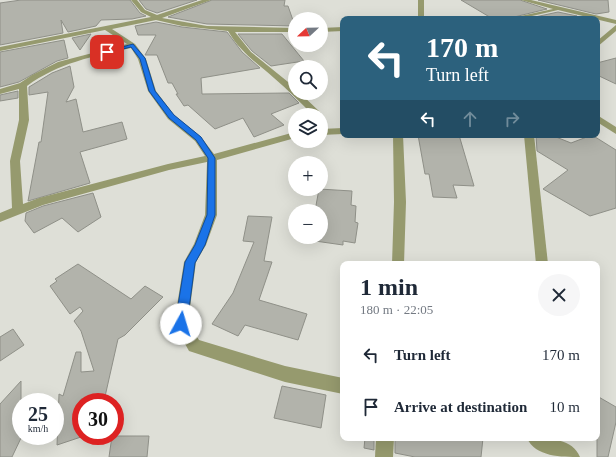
<!DOCTYPE html>
<meta charset="utf-8">
<style>
:root{--surface:#fff;--page:#f6f6f7;--text:#1f2937;--muted:#747a83}
body{margin:0;font-family:Georgia,serif;background:var(--page);color:var(--text);height:100vh;display:flex;flex-direction:column;font-size:15px;white-space:nowrap}
*{box-sizing:border-box;margin:0}
p{font-size:13px;color:var(--muted)}
.icon{flex:none;width:22px;height:22px;fill:none;stroke:currentColor;stroke-width:2;stroke-linecap:round;stroke-linejoin:round}
.map{position:relative;flex:1;overflow:hidden}
.sheet{position:absolute;left:340px;top:261px;width:260px;height:180px;display:flex;flex-direction:column;background:var(--surface);border-radius:8px;box-shadow:0 4px 16px #0002}
.sheet>*{flex:none}
.banner{position:absolute;left:340px;top:16px;width:260px;height:122px;border-radius:8px;box-shadow:0 4px 16px #0002;background:#2c617d;color:#fff;overflow:hidden}
.needle{width:26px;rotate:248deg}
.fabs{position:absolute;left:288px;top:12px;display:grid;gap:8px}
.fabs a{display:grid;place-items:center;width:40px;height:40px;border-radius:50%;background:var(--surface);box-shadow:0 4px 16px #0002;font-size:20px}
.speed{position:absolute;left:12px;top:393px;display:flex;gap:8px;font-size:20px;font-weight:700;text-align:center}
.speed>*{display:grid;place-content:center;width:52px;height:52px;border-radius:50%;background:var(--surface);box-shadow:0 4px 16px #0002;line-height:1}
.speed small{font-size:10px;font-weight:400}
.speed .limit{border:6px solid #d22;background:#fff;color:#111}
.pin{position:absolute;display:grid;place-items:center;width:34px;height:34px;color:#fff;margin:-17px;border-radius:8px;box-shadow:0 2px 6px #0006}
.me{position:absolute;width:44px;margin:-22px;rotate:6deg;stroke-linejoin:round;filter:drop-shadow(0 0 3px #0008)}
.turn{display:flex;align-items:center;gap:14px;height:84px;padding:0 20px;font-size:18px}
.turn .icon{width:52px;height:52px;stroke-width:2.5}
.turn b{display:block;font-size:28px;line-height:34px}
.lanes{display:flex;align-items:center;height:38px;padding:0 20px;background:#0003;justify-content:center;gap:20px;direction:ltr}
.lanes .off{opacity:.35}
.round{display:grid;place-items:center;flex:none;width:42px;height:42px;border-radius:21px;background:var(--page)}
.headline{display:flex;align-items:center;justify-content:space-between;height:68px;padding:0 20px}
h1{font-size:24px;font-weight:700;line-height:30px}
ul{padding:0;list-style:none}
li{display:flex;align-items:center;gap:12px;height:52px;padding:0 20px}
li div{flex:1}
li b{display:block;font-size:15px}
li em{font-style:normal}
.map>svg:first-child{display:block}
.building{fill:#b2b3ab;stroke:#8f9088}
.lines{fill:none;stroke-linecap:round;stroke-linejoin:round}
.street{fill:#969a6e;fill-rule:evenodd}
.route{fill:#1a73e8;stroke:#114b97}
</style>
<div class="map">
<svg width="616" height="457" viewBox="0 0 616 457">
<rect width="100%" height="100%" fill="#dedfd7"/>
<g class="building">
<polygon points="21,0 130,0 140,13 146,16 132,19 101,20 96,26 68,32 61,20 63,33 0,45 0,3"/>
<polygon points="139,0 197,0 157,13 146,9"/>
<polygon points="212,0 285,0 284,6 288,6 295,26 207,24 168,17"/>
<polygon points="461,0 520,0 547,9 506,19 493,19"/>
<polygon points="538,0 608,0 609,12 596,14"/>
<polygon points="558,12 577,16 554,19 526,19"/>
<polygon points="156,22 182,27 227,32 242,52 260,68 201,78 202,94 289,93 299,103 271,114 284,125 254,137 243,118 215,129 188,105 184,106 176,94 178,94 172,83 168,83 157,55 145,55 156,35 138,35 135,26"/>
<polygon points="91,34 80,50 72,38"/>
<polygon points="238,34 282,34 304,61 271,66 252,51"/>
<polygon points="64,40 68,58 57,61 19,82 0,87 0,52"/>
<polygon points="616,58 616,84 597,75 597,63"/>
<polygon points="70,66 74,87 66,102 76,99 83,132 122,122 127,139 80,152 90,183 28,201 39,142 41,142 48,92 29,95 29,87 52,73"/>
<polygon points="18,91 18,98 0,101 0,95"/>
<polygon points="418,135 459,135 474,186 453,185 457,198 433,197 429,174 425,174"/>
<polygon points="536,135 551,135 571,143 592,135 616,150 616,208 590,216 543,189 568,170 537,151"/>
<polygon points="319,189 352,191 351,205 356,206 355,222 358,223 355,243 343,241 343,245 315,241 316,237 321,237 322,211 315,211"/>
<polygon points="93,193 101,217 78,232 62,218 34,233 25,221 26,213 43,206"/>
<polygon points="248,216 272,217 264,261 272,262 259,300 307,314 298,340 245,325 238,336 212,324 233,293 254,242 243,241"/>
<polygon points="78,264 131,299 145,286 163,297 125,335 118,339 104,401 102,396 81,399 81,437 57,445 59,394 63,396 76,352 81,352 81,372 94,371 81,331 74,321 83,311 80,307 70,314 50,286 57,281 55,279"/>
<polygon points="13,329 24,345 0,361 0,337"/>
<polygon points="21,381 21,438 12,457 0,457 0,404"/>
<polygon points="282,386 326,395 321,428 274,418"/>
<polygon points="597,396 616,407 616,422 608,457 597,457"/>
<polygon points="112,436 149,436 147,457 109,457"/>
<polygon points="365,438 374,438 374,450 364,448"/>
<polygon points="395,438 483,438 481,457 415,457 395,453"/>
</g>
<g class="lines">
<g class="street">
<path d="M131,0H137L145,10L157,15L202,0H211L162,18L207,26L295,28V32H235L251,52L293,86L295,88V93H300L321,113V117V115H313C300,102 288,90 274,78C257,63 240,52 228,31L182,26L156,20L112,29L135,44L146,59L156,91L174,115L201,137L214,154L295,132V138L217,160V215L206,245L196,262L188,323L199,340L285,366L343,378V394L285,382L189,351L174,324L184,262L194,244L205,215L207,162L169,170L43,205L0,222V213L12,208L10,161L19,120V89L0,94V89L20,83L32,75L58,62L127,44L105,30L0,51V47L151,17L141,12ZM131,48L138,59L148,91L168,119L195,141L205,156L168,164L39,198L23,204L20,161L29,120L27,86C58,63 94,56 131,48Z"/>
<rect x="418" y="0" width="6" height="19"/>
<polygon points="521,0 531,0 616,20 616,24 558,10 519,19 507,19 553,9"/>
<polygon points="616,25 616,31 597,47 597,41"/>
<polygon points="343,27 343,31 321,32 321,28"/>
<polygon points="597,115 616,127 616,134 597,122"/>
<polygon points="343,128 343,134 321,135 321,129"/>
<polygon points="393,135 403,135 406,202 404,264 392,264 394,202"/>
<polygon points="524,135 534,135 548,264 536,264"/>
<polygon points="376,438 394,438 393,457 375,457"/>
<path d="M527,438C545,438 572,437 580,457C562,457 535,457 527,438Z"/>
</g>
</g>
<polygon class="route" points="133,44 145,58 155,91 174,115 201,137 215,158 215,215 205,245 195,263 187,324 185,328 181,329 177,328 175,324 185,262 195,245 207,215 208,158 196,140 169,118 149,91 140,59 131,47 107,53 104,52"/>
</svg>
<div class="fabs">
<a><svg class="needle" viewBox="-14 -14 28 28"><path d="M0-13l5 13h-10z" fill="#e53935"/><path d="M0 13l5-13h-10z" fill="#747a83"/></svg></a>
<a><svg class="icon" aria-label="search" viewBox="0 0 24 24"><circle cx="10" cy="10" r="6"/><path d="M15 15l6 6"/></svg></a>
<a><svg class="icon" aria-label="layers" viewBox="0 0 24 24"><path d="M12 4l9 5-9 5-9-5zM3 14l9 5 9-5"/></svg></a>
<a>+</a>
<a>−</a>
</div>
<div class="speed"><div>25<small>km/h</small></div><div class="limit">30</div></div>
<div class="pin" style="left:107px;top:52px;background:#d93025"><svg class="icon" aria-label="arrive" viewBox="0 0 24 24"><path d="M6 21V4h12l-3 4 3 4H6"/></svg></div>
<svg class="me" style="left:181px;top:324px" viewBox="-20 -20 40 40"><circle r="19" fill="#fff"/><path d="M0-13L10 11 0 6-10 11z" fill="#1a73e8"/></svg>
<div class="banner">
<div class="turn"><svg class="icon" aria-label="left" viewBox="0 0 24 24"><path d="M17 20v-9H6M10 6l-5 5 5 5"/></svg><div><b>170 m</b>Turn left</div></div>
<div class="lanes"><svg class="icon" aria-label="left" viewBox="0 0 24 24"><path d="M17 20v-9H6M10 6l-5 5 5 5"/></svg><svg class="icon off" aria-label="ahead" viewBox="0 0 24 24"><path d="M12 20V5M6 11l6-6 6 6"/></svg><svg class="icon off" aria-label="right" viewBox="0 0 24 24"><path d="M7 20v-9h11M14 6l5 5-5 5"/></svg></div>
</div>
<section class="sheet">
<div class="headline"><div><h1>1 min</h1><p>180 m · 22:05</p></div><a class="round"><svg class="icon" aria-label="close" viewBox="0 0 24 24"><path d="M6 6l12 12M18 6L6 18"/></svg></a></div>
<ul>
<li><svg class="icon" aria-label="left" viewBox="0 0 24 24"><path d="M17 20v-9H6M10 6l-5 5 5 5"/></svg><div><b>Turn left</b></div><em>170 m</em></li>
<li><svg class="icon" aria-label="arrive" viewBox="0 0 24 24"><path d="M6 21V4h12l-3 4 3 4H6"/></svg><div><b>Arrive at destination</b></div><em>10 m</em></li>
</ul>
</section>
</div>
